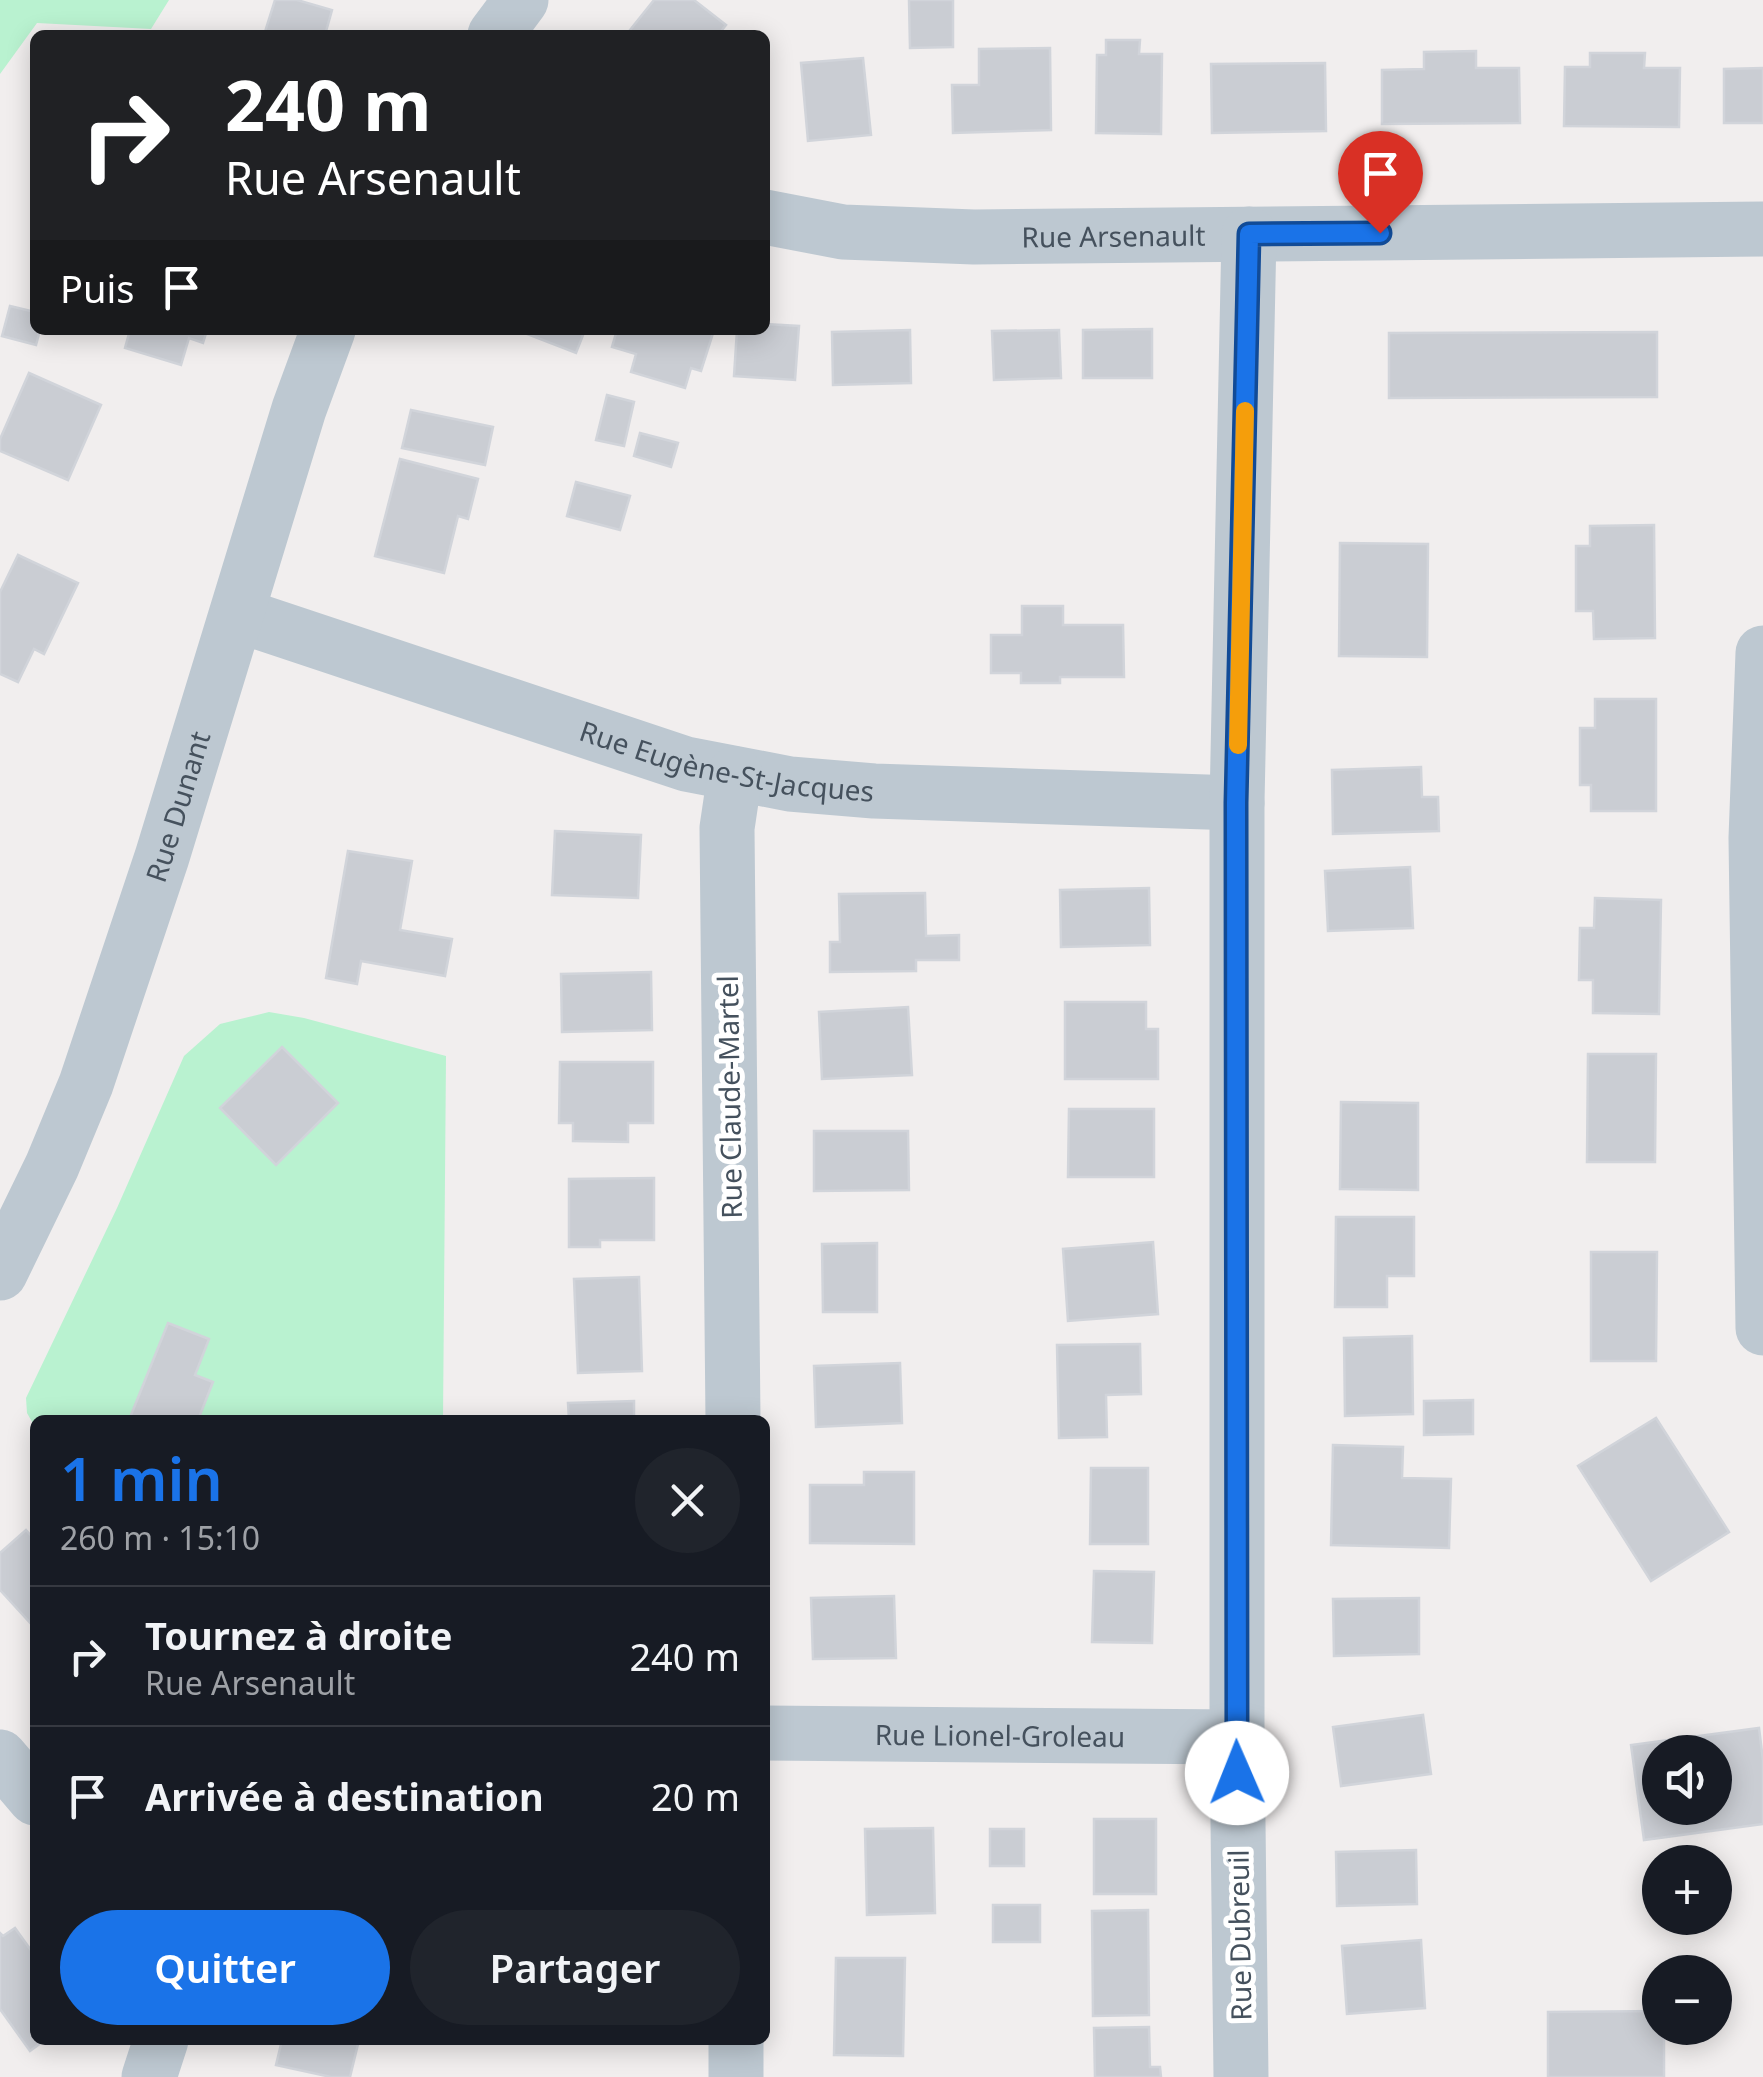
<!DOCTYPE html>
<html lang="fr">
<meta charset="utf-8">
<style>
:root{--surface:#171b24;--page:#20242c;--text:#f1f3f6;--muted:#9ea1a6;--line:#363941;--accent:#1a73e8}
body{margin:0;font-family:"Noto Sans",sans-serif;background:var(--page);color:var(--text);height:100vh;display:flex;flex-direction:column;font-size:38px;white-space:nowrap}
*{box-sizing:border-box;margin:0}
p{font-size:32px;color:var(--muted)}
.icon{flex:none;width:55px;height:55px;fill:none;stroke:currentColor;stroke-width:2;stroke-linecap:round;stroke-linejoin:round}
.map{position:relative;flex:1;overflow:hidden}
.details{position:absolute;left:30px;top:1415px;width:740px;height:630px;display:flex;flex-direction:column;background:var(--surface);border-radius:15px;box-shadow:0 5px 25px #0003}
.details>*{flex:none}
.top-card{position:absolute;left:30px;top:30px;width:740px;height:305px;border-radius:15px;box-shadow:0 5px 25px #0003;background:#202124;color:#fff;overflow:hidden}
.controls{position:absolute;left:1642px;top:1735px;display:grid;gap:20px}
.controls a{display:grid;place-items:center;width:90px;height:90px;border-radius:50%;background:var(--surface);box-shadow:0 5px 25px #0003;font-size:50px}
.pin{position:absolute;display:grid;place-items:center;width:85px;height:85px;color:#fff;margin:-102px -42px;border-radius:50% 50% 50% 0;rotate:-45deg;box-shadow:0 0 10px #0007}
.pin .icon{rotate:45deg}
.me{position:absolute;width:110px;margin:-55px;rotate:359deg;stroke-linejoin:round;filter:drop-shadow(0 0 8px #0008)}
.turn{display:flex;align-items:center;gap:35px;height:210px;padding:0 30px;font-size:45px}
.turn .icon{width:130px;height:130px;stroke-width:2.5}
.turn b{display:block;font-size:70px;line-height:85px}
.then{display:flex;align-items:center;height:95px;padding:0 30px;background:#0003;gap:20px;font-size:38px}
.round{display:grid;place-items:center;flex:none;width:105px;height:105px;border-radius:52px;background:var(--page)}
.head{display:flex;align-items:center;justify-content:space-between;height:170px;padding:0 30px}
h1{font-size:60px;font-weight:600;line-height:75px;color:var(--accent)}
.action{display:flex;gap:20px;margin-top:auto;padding:20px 30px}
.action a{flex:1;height:115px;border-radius:60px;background:var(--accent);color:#fff;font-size:40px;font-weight:600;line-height:115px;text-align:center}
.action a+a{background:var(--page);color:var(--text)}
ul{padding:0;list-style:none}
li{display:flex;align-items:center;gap:30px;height:140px;padding:0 30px;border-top:2px solid var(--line)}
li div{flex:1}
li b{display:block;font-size:38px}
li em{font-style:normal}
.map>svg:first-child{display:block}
.green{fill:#b9f2d0}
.building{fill:#cacdd3;stroke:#d1d4da;stroke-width:2.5;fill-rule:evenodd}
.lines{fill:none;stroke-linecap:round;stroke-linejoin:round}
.minor{stroke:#bdc8d1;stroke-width:55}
.route-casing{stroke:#114b97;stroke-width:25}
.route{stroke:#1a73e8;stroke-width:18}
.slow{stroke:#f59e0b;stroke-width:18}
.labels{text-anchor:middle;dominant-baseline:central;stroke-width:10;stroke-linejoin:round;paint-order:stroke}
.street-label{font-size:28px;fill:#45515d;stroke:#fff}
</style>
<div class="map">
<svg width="1763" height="2077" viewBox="0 0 1763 2077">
<rect width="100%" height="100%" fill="#f1eeee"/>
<g class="green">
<polygon points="0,0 169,0 151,29 37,23 0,74"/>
<polygon points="269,1012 304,1018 446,1056 443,1420 35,1420 35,1427 27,1413 26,1398 117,1208 184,1056 220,1024"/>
</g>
<g class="building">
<polygon points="275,0 297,0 332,10 325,35 264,35"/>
<polygon points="654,0 694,0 726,25 718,35 636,35 630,30"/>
<polygon points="909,0 953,0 953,47 910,48"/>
<polygon points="1106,40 1140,40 1139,54 1162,54 1161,134 1096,133 1097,55 1106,55"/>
<polygon points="1050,48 1051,130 953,133 952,85 979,85 979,49"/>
<polygon points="1476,51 1476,68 1519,68 1520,123 1382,124 1382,70 1424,69 1424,52"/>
<polygon points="1590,53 1645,53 1644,68 1680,68 1679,127 1564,126 1565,67 1590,67"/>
<polygon points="863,58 871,135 808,141 801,63"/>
<polygon points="1325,63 1326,131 1212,133 1211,64"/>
<polygon points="1763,68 1763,123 1724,123 1724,69"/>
<polygon points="10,306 35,312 35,330 40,330 36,345 2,336"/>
<polygon points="765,324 799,326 795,380 734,376 737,330 765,330"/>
<polygon points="1152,329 1152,378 1083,378 1083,330"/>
<polygon points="130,330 207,330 203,343 189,338 181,365 125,348"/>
<polygon points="517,330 585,330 576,353"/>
<polygon points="617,330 714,330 701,371 691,368 685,388 631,372 636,354 612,347"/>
<polygon points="910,330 911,383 833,385 832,332"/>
<polygon points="1059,330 1061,378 994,380 992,331"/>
<polygon points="1657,332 1657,397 1389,398 1389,333"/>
<polygon points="29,373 101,405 68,480 0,451 0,439"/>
<polygon points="607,395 634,402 624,446 596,440"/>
<polygon points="411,410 493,427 485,465 402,448"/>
<polygon points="640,433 678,443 671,467 634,456"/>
<polygon points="400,459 478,479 468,519 458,516 444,573 375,556"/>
<polygon points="576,482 630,496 620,530 567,516"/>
<polygon points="1654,525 1655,638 1594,639 1593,611 1576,611 1576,546 1590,546 1590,526"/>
<polygon points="1340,543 1428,544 1427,657 1339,656"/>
<polygon points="18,555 78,583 44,654 34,649 18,682 0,674 0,592"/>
<polygon points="1022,606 1063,606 1063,625 1123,625 1124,677 1060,677 1060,683 1021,683 1021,673 991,673 991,635 1022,635"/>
<polygon points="1595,699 1656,699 1656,811 1591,811 1591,785 1580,785 1580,728 1595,728"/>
<polygon points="1421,767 1422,797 1438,797 1439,831 1333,834 1332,770"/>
<polygon points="555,831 641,835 638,898 552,895"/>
<polygon points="348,851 412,861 400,930 452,939 445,976 361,961 357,984 326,978"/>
<polygon points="1410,867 1413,928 1328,931 1325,871"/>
<polygon points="1149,888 1150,945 1061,947 1060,890"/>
<polygon points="925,893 926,936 959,935 959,960 916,960 916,971 830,972 830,942 840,942 839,894"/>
<polygon points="1595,898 1661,900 1659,1014 1593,1013 1593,980 1579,980 1580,928 1594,928"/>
<polygon points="651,972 652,1030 562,1032 561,974"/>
<polygon points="1065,1002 1146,1002 1146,1029 1158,1029 1158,1079 1065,1079"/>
<polygon points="908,1007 912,1075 822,1079 819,1012"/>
<polygon points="282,1047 338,1103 276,1165 220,1108"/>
<polygon points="1588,1054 1656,1054 1655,1162 1587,1162"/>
<polygon points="560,1062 653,1062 653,1123 628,1123 628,1142 573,1141 573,1123 559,1123"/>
<polygon points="1341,1102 1418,1103 1418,1190 1340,1189"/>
<polygon points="1069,1109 1154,1109 1154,1177 1068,1177"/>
<polygon points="814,1131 908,1131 909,1190 814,1191"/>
<polygon points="654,1178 654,1240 600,1240 600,1247 569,1247 569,1179"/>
<polygon points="1336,1217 1414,1217 1414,1276 1387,1276 1387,1307 1335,1307"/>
<polygon points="1153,1242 1158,1314 1068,1321 1063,1249"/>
<polygon points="877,1243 877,1312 823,1312 822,1244"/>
<polygon points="1591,1252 1657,1252 1656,1361 1591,1361"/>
<polygon points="639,1277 642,1371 578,1373 574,1279"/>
<polygon points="168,1323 209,1339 195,1375 213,1382 198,1420 129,1420"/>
<polygon points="1412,1336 1413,1414 1345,1416 1344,1338"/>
<polygon points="1140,1344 1141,1394 1106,1395 1107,1437 1059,1438 1057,1345"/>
<polygon points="900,1363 902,1423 816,1427 814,1366"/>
<polygon points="1473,1400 1473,1434 1424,1435 1424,1401"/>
<polygon points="634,1401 634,1420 569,1420 568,1403"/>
<polygon points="1656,1418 1729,1532 1651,1581 1578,1466"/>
<polygon points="1333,1445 1403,1447 1402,1478 1451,1479 1449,1548 1331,1545"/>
<polygon points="1091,1468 1148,1468 1148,1544 1090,1544"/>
<polygon points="864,1472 914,1472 914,1544 810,1543 810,1485 864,1485"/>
<polygon points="26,1530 35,1540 34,1627 0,1590 0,1553"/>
<polygon points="1094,1571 1154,1572 1152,1643 1092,1642"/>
<polygon points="894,1596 896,1658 813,1659 811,1598"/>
<polygon points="1419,1598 1419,1654 1334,1656 1333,1599"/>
<polygon points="1423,1715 1431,1774 1341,1786 1333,1727"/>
<path d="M1759,1728L1763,1760V1824L1644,1840L1631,1745ZM1660,1752H1715V1808H1660Z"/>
<rect x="1094" y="1819" width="62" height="75"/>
<polygon points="933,1828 935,1913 867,1915 865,1829"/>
<rect x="990" y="1829" width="34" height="37"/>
<polygon points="1416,1850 1417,1904 1337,1906 1336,1852"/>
<rect x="993" y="1905" width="47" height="37"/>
<polygon points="1148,1910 1149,2015 1093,2016 1092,1911"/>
<polygon points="15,1928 35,1956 35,2040 45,2040 30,2051 0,2009 0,1933 3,1936"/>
<polygon points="1421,1940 1425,2008 1347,2014 1342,1946"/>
<polygon points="836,1958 905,1958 903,2056 834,2055"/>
<polygon points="1660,2011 1660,2028 1664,2028 1664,2077 1548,2077 1548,2012"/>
<polygon points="1149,2027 1150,2067 1160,2067 1161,2077 1095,2077 1094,2028"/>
<polygon points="282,2040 359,2040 350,2077 331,2077 276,2065"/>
</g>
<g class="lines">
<g class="minor">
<polyline points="495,35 521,0"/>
<path id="s1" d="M765,217L843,232L974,237L1763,229"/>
<path id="s2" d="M238,615L686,764L790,784L874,791L1237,803"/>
<polyline points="1763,653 1756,838 1763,1328"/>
<path id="s3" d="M0,1273L52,1166L86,1084L162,857L299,409L328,330"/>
<polyline points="733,1420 727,828 735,774"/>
<path id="s4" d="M765,1733L1237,1737"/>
<polyline points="0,1757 35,1798"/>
<polyline points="736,2040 736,2077"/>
<polyline points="149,2077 161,2040"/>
<polyline points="1241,2077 1237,1737 1237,803 1249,234"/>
</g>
</g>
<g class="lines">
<defs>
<polyline id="route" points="1237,1773 1236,803 1249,234 1380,233"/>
</defs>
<use href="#route" class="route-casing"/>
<use href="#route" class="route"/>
<polyline class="slow" points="1238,745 1245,411"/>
</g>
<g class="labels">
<g class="street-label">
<text stroke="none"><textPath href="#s1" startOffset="350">Rue Arsenault</textPath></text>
<text stroke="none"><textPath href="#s2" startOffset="512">Rue Eugène-St-Jacques</textPath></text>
<text stroke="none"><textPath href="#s3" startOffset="500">Rue Dunant</textPath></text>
<text transform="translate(729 1097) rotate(-91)">Rue Claude-Martel</text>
<text stroke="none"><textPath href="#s4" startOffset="235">Rue Lionel-Groleau</textPath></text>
<text transform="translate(1239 1935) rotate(-91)">Rue Dubreuil</text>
</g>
</g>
</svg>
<div class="controls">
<a><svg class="icon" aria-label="sound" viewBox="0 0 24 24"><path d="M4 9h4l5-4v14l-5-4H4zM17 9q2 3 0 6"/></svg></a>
<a>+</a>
<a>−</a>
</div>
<div class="pin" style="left:1380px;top:233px;background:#d93025"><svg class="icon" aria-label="arrive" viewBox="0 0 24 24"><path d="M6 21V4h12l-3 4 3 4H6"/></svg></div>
<svg class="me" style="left:1237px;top:1773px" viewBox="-20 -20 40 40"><circle r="19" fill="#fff"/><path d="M0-13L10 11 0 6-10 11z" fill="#1a73e8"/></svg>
<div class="top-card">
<div class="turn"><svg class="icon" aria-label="right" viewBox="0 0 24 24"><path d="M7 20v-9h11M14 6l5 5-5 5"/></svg><div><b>240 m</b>Rue Arsenault</div></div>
<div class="then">Puis<svg class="icon" aria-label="arrive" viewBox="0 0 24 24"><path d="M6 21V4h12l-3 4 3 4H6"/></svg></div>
</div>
<section class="details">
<div class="head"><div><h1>1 min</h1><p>260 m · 15:10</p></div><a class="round"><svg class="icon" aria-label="close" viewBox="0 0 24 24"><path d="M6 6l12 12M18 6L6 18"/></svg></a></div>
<ul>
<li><svg class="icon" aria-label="right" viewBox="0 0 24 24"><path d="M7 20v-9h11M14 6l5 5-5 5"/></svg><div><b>Tournez à droite</b><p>Rue Arsenault</p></div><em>240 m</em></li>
<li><svg class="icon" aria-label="arrive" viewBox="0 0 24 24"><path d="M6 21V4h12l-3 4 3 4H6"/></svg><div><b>Arrivée à destination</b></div><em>20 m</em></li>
</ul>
<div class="action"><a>Quitter</a><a>Partager</a></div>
</section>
</div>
